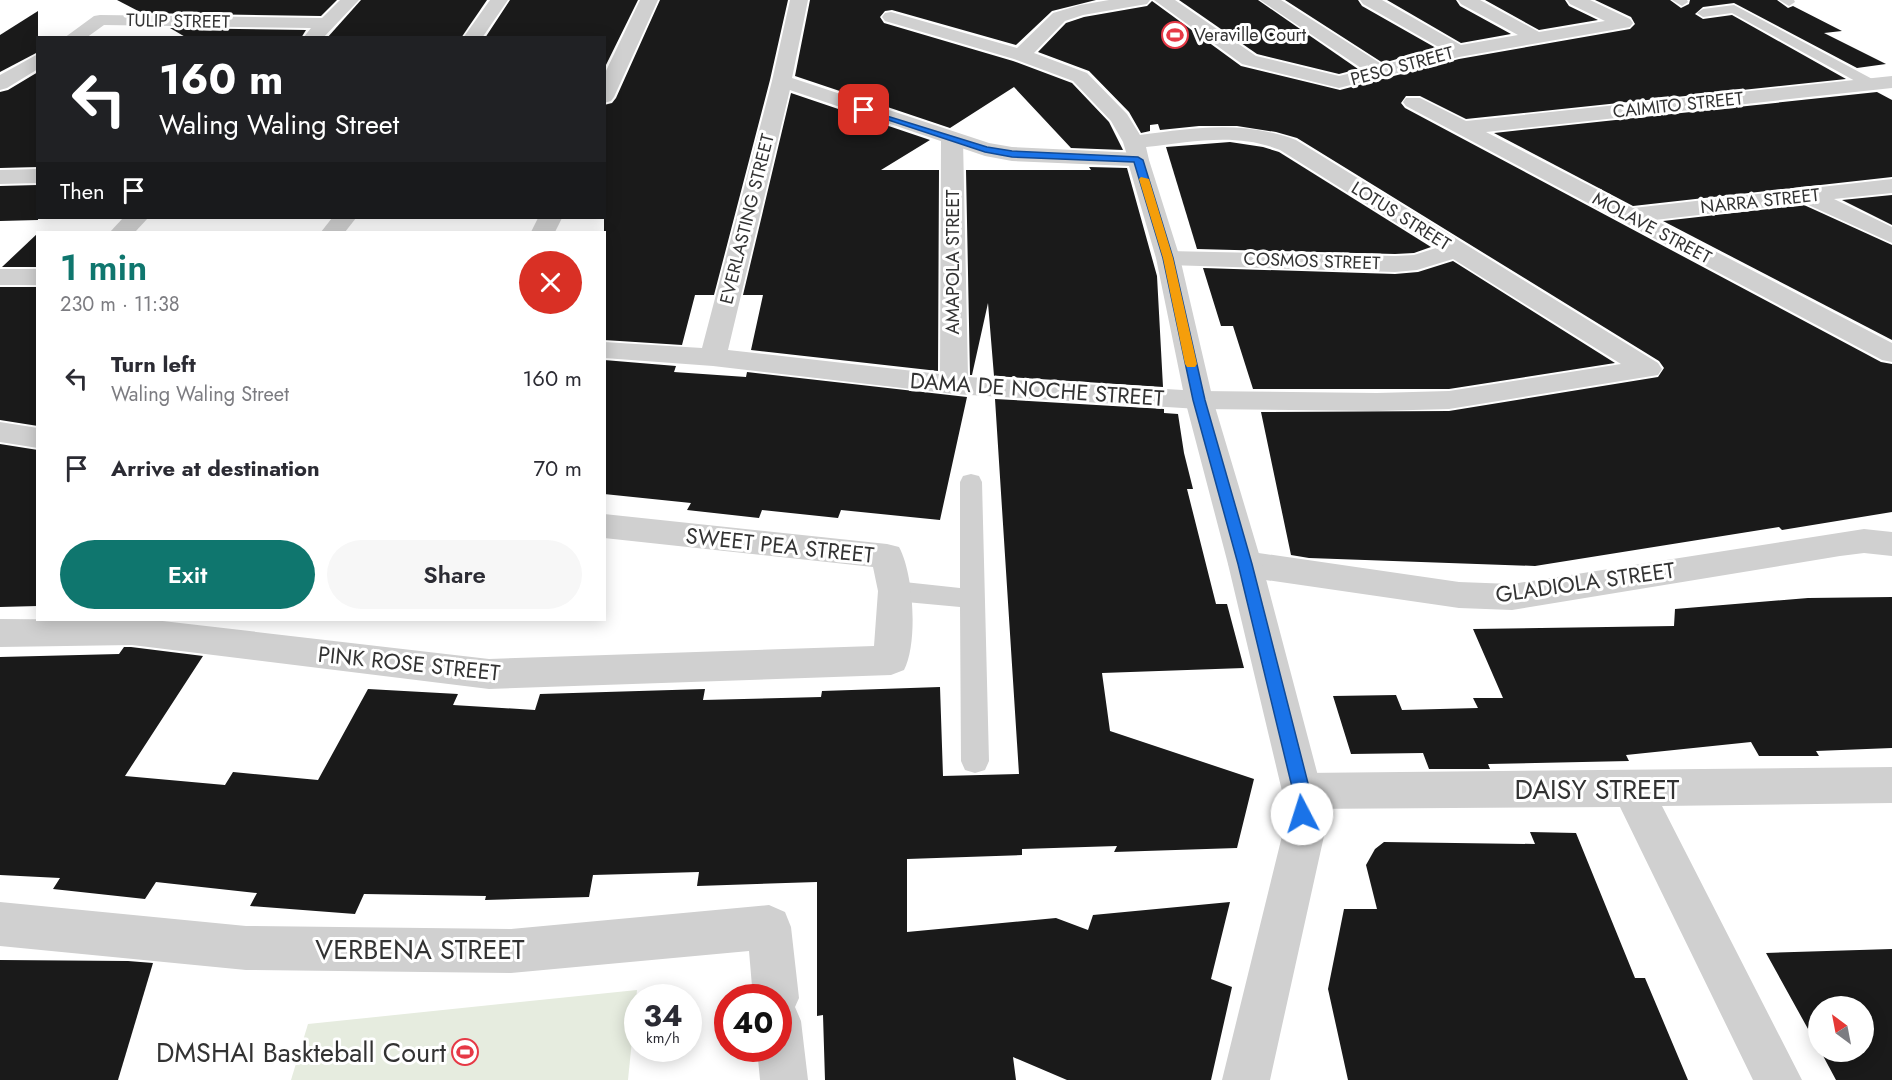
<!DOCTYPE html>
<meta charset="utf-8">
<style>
:root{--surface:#fff;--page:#f7f7f7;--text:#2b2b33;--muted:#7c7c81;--accent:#0f766e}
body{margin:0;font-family:Jost,sans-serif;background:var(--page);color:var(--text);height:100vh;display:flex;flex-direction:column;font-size:22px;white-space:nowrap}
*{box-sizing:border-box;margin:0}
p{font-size:20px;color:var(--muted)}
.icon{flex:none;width:33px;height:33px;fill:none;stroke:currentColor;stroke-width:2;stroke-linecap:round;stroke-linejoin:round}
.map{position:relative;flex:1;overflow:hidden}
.sheet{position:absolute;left:36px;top:231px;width:570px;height:390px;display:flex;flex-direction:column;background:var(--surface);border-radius:0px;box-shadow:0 3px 15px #0003}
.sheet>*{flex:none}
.banner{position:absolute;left:36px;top:36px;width:570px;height:183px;border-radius:0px;box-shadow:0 3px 15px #0003;background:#202124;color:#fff;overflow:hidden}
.needle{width:39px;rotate:328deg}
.fabs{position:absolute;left:1808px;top:996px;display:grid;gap:12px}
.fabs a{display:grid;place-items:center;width:66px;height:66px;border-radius:50%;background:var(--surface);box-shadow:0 3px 15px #0003;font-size:30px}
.speed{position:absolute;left:624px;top:984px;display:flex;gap:12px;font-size:30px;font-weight:700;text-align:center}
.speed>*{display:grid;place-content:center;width:78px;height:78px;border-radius:50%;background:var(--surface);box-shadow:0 3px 15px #0003;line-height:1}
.speed small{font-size:15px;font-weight:400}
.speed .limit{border:9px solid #d22;background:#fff;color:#111}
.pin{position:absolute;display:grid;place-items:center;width:51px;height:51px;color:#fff;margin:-26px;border-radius:12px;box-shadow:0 3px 9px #0006}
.me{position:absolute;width:66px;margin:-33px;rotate:355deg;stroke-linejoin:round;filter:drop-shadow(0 0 4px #0008)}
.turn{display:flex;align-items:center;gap:21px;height:126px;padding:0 24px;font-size:27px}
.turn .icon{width:78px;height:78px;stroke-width:2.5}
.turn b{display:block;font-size:42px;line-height:51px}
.then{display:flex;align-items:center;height:57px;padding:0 24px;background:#0003;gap:12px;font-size:22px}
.round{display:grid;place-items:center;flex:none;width:63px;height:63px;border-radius:32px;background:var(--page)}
.headline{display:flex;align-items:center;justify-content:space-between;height:102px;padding:0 24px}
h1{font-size:36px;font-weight:600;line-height:45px;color:var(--accent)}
.primary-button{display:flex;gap:12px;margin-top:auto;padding:12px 24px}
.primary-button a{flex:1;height:69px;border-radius:36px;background:var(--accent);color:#fff;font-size:24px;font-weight:600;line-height:69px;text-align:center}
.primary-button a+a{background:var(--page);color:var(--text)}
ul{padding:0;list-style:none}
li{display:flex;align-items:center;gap:18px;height:90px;padding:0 24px}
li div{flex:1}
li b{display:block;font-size:22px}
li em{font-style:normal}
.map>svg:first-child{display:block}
.green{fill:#e6ecdf}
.building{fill:#1a1a1a}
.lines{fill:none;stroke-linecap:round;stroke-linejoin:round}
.service{fill:#d0d0d0;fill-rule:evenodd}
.minor{fill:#d0d0d0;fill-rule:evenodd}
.tertiary{fill:#d0d0d0;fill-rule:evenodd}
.route{fill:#1a73e8;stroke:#114b97;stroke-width:1.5}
.slow{fill:#f59e0b}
.labels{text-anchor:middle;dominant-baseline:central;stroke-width:6;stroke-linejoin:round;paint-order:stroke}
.far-street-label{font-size:18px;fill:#333;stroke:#fff}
.far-poi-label{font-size:18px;fill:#333;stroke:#fff;text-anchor:start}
.street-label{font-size:22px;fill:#333;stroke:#fff}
.near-street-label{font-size:27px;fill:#333;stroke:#fff}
.near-poi-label{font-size:27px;fill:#333;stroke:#fff;text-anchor:end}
</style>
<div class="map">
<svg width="1892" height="1080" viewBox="0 0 1892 1080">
<rect width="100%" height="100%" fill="#fff"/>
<polygon class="green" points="637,990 628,1080 291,1080 308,1024"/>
<g class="building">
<polygon points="117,0 337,0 321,16 142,13"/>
<polygon points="361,0 487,0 461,38 327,38"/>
<polygon points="510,0 638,0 604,69 604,38 485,38"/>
<polygon points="660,0 788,0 770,80 714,295 695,295 682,345 604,340 604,105 612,103 616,98"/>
<polygon points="810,0 1096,0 1052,11 1016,45 892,10 885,11 880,17 884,23 1013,61 1072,83 1109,122 1123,150 1071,148 1014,87 950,128 795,76"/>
<polygon points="1179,0 1258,0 1358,69 1339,74 1257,54"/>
<polygon points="1285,0 1358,0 1362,6 1436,48 1383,63"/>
<polygon points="1387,0 1456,0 1460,6 1511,34 1461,43"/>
<polygon points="1485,0 1565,0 1569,6 1598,20 1539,30"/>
<polygon points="1595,0 1670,0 1681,8 1689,4 1690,0 1777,0 1788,8 1793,6 1842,31 1824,33 1886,64 1857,68 1734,3 1703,7 1695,14 1703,19 1732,15 1846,79 1466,119 1420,96 1406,96 1401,103 1405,108 1881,362 1892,364 1892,512 1782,530 1779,527 1535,566 1309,558 1291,555 1261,412 1449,411 1658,377 1664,368 1659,361 1297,138 1276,132 1237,126 1199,126 1160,130 1158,124 1150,125 1150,131 1141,133 1129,112 1089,71 1038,52 1066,23 1084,17 1147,6 1152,1 1241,66 1340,90 1459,59 1630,29 1635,24 1631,17"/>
<polygon points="38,11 38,52 0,72 0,35"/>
<polygon points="170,28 306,30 301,38 187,38"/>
<polygon points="38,72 38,167 0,168 0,92 8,90"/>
<polygon points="1877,92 1892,100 1892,177 1633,206 1494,133"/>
<polygon points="791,93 930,140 881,170 939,170 938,371 751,350 763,295 743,295"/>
<polygon points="1230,142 1263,147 1279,152 1431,247 1414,253 1395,254 1197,249 1166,147"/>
<polygon points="1089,167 1127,168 1157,276 1163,387 994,376 988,303 972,375 970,375 966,170 1091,170"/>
<polygon points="38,185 38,220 0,221 0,186"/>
<polygon points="1892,195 1892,225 1842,200"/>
<polygon points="1804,205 1892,245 1892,340 1663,221"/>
<polygon points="38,233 38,267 2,267"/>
<polygon points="1453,261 1615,363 1449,389 1253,389 1233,326 1221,326 1203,268 1395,274 1418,272"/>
<polygon points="0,287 38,287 38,426 0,420"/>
<polygon points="604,360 676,366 674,372 746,377 747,372 967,397 940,520 841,510 838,518 762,510 759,518 687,510 691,503 604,494"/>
<polygon points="995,399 1164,409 1164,413 1178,414 1184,453 1193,489 1187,489 1216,604 1227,604 1244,668 1102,673 1110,731 1254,779 1237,848 1114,852 1117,846 1022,849 1022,855 907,859 907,932 1056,918 1088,930 1093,915 1230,902 1211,979 1232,987 1211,1080 1067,1080 1013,1057 1016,1080 825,1080 823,1015 817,1016 817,882 697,886 699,872 593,875 589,897 485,900 486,896 364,894 355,914 250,906 257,893 156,882 145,899 53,889 60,878 0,875 0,657 119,654 124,647 131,647 203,656 125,776 225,785 233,772 318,780 368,689 458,694 453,705 535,710 540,694 705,689 703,700 821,697 822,691 940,687 943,776 1019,774"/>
<polygon points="0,444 38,450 38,606 0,607"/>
<polygon points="1892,597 1892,748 1816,751 1819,756 1759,756 1751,742 1626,755 1629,761 1488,764 1490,769 1429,769 1423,753 1351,754 1333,696 1396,695 1402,710 1478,708 1473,698 1503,698 1473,629 1674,626 1675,609 1808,598"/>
<polygon points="1530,832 1576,833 1635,978 1645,978 1688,1080 1348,1080 1328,989 1344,909 1377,909 1366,865 1375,849 1384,842 1535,844"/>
<polygon points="1892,949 1892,1080 1836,1080 1821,1052 1863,1052 1863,1006 1818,1006 1818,1047 1766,953"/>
<polygon points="0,960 128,961 153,963 118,1080 0,1080"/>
</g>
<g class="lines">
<g class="service">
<polygon points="1672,0 1687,0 1688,2 1682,6"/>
<polygon points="1779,0 1794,0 1795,2 1789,6"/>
<polygon points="1734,5 1876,81 1878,84 1871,88 1866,87 1732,13 1703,17 1697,13 1703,9"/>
<polygon points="971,474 979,476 982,482 989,761 985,770 975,773 965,770 961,761 960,607 895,601 886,598 882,591 886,584 895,581 960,588 960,482 963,476"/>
</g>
<g class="minor">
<polygon points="340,0 359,0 323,38 303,38 311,28 104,25 86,38 64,38 94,16 100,15 322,18"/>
<polygon points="490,0 508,0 482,38 463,38"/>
<polygon points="640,0 658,0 614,97 611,101 604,103 604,75"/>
<path d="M1109,0H1150L1147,4L1141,5L1083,15L1065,21L1034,53L1087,73L1127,114L1140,135C1196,128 1241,120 1296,140L1658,363L1662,369L1658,375L1449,409L1377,411L1199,409L954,394L713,366L604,358V342L702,348L772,81L775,77H789L792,81L728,350L940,374L941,140L944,135L952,134L960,135L963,140L968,377L1199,391L1377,393L1449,391L1621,364L1453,259L1417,270L1395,272L1168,265L1159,263L1156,258L1159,253L1168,251L1395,256L1414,255L1436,248L1280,150C1236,132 1192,142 1146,147L1149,160L1146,165L1138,167L1130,165L1123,142L1111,121L1073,81L1014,59L885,21L882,17L885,13L891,12L1017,48L1053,13L1080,5Z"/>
<polygon points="1154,0 1175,0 1256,56 1339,76 1364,70 1260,0 1281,0 1383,65 1442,49 1363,4 1360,0 1382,0 1461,45 1518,35 1461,4 1458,0 1480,0 1539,32 1605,21 1570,4 1567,0 1590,0 1630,19 1633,23 1630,27 1624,28 1459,57 1339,88 1242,64"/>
<polygon points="38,54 38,69 7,88 0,90 0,75"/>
<polygon points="1892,76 1892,88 1486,132 1633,208 1892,179 1892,193 1834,199 1892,227 1892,243 1804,203 1655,220 1892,343 1892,362 1882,360 1406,106 1403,102 1406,98 1420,98 1466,121"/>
<polygon points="38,169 38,183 0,184 0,170"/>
<polygon points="123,218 148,218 135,232 110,232"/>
<polygon points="332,218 356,218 345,232 321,232"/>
<polygon points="538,218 562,218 555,232 531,232"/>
<rect x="0" y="269" width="38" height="16"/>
<polygon points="0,422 38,428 38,448 0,442"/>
<path d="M604,514L887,544L899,547C914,574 918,644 904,670L891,675L489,689L132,645L0,647V619L154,620L489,659L874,646L878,591L873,567L604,538Z"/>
<polygon points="1864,529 1892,532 1892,556 1864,553 1840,556 1512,610 1459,608 1245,577 1233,573 1228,564 1233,555 1245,551 1459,582 1512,584"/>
<polygon points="1892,767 1892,803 1662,806 1802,1080 1753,1080 1620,807 1302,809 1288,804 1282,791 1288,778 1302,773"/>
<polygon points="0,902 246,926 511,929 769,905 785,912 791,927 799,998 795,1007 801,1021 808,1080 760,1080 757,1048 778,1048 778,998 753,998 749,951 511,973 246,970 0,946"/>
</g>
<polygon class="tertiary" points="790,0 808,0 792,78 989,143 1012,147 1138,153 1146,155 1149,160 1180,258 1213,400 1262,564 1322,791 1324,836 1270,1080 1222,1080 1282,836 1282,791 1228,564 1185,400 1156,258 1129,166 1012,161 985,156 775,85 772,81"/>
</g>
<polygon class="route" points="861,108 987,147 1012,151 1138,157 1143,160 1173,258 1205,400 1252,564 1310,791 1311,814 1308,819 1302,821 1296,819 1294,814 1293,791 1238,564 1193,400 1163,258 1134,162 1012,157 985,152 861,111"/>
<polygon class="slow" points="1141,177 1149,179 1173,258 1197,364 1195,367 1187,367 1185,364 1163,258 1139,179"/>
<defs>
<symbol id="stadium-ring" viewBox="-11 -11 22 22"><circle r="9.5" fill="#fff" stroke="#e63946" stroke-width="1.5"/><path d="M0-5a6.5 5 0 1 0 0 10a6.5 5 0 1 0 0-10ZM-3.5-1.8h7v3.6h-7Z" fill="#e63946"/></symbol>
</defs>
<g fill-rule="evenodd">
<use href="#stadium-ring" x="1160" y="20" width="30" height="30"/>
<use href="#stadium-ring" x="450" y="1037" width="30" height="30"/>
</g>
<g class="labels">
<g class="far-street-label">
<text transform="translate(178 21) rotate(1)">TULIP STREET</text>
<text transform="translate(1402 66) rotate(-15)">PESO STREET</text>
<text transform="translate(1678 105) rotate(-6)">CAIMITO STREET</text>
<text transform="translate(1760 201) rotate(-6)">NARRA STREET</text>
<text transform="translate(1401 216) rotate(32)">LOTUS STREET</text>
<text transform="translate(747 219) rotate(-76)">EVERLASTING STREET</text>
<text transform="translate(1652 228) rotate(28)">MOLAVE STREET</text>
<text transform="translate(1312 261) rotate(2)">COSMOS STREET</text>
<text transform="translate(953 262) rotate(-90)">AMAPOLA STREET</text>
</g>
<g class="far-poi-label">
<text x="1194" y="35">Veraville Court</text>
</g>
<g class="street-label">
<text transform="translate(1037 389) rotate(4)">DAMA DE NOCHE STREET</text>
<text transform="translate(780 545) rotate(6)">SWEET PEA STREET</text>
<text transform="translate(1585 582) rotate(-8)">GLADIOLA STREET</text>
<text transform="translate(409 663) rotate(6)">PINK ROSE STREET</text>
</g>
<g class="near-street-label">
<text x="1597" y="789">DAISY STREET</text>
<text x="420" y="949">VERBENA STREET</text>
</g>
<g class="near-poi-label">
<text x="446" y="1052">DMSHAI Baskteball Court</text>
</g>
</g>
</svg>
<div class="fabs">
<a><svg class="needle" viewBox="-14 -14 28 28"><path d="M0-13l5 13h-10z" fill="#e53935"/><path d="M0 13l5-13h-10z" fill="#7c7c81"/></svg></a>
</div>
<div class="speed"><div>34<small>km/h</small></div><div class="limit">40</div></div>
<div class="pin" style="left:864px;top:110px;background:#d93025"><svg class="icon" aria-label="arrive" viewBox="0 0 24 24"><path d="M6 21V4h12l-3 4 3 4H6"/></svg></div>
<svg class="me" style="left:1302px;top:814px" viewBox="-20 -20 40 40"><circle r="19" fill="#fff"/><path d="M0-13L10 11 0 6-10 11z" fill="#1a73e8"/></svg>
<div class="banner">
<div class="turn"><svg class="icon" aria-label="left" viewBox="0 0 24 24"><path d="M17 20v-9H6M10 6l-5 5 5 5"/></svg><div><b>160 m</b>Waling Waling Street</div></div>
<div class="then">Then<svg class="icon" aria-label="arrive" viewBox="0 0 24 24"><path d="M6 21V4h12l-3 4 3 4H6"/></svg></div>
</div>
<section class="sheet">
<div class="headline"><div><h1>1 min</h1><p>230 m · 11:38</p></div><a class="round" style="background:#d93025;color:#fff"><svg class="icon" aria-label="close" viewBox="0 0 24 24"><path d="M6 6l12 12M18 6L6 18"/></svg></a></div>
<ul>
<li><svg class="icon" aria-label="left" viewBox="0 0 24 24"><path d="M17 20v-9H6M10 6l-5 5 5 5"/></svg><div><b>Turn left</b><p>Waling Waling Street</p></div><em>160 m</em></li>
<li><svg class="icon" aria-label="arrive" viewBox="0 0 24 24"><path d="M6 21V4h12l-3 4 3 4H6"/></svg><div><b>Arrive at destination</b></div><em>70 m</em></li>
</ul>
<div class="primary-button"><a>Exit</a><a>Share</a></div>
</section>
</div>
